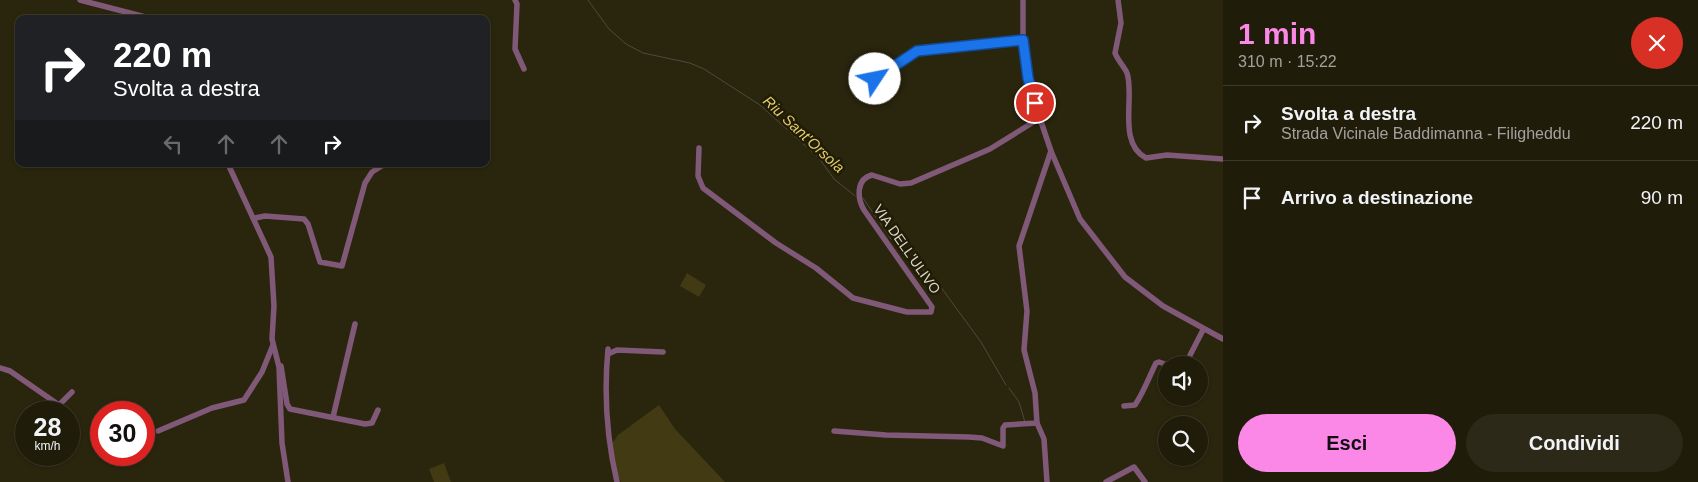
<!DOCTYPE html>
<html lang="it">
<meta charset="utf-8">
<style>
:root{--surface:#201c0a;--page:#2d2918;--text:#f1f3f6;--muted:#a2a19c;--line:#3d3a2b;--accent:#fb87e6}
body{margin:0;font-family:Helvetica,sans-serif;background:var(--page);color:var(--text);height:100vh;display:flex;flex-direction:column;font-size:19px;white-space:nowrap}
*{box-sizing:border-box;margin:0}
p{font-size:16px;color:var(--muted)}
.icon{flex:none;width:28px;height:28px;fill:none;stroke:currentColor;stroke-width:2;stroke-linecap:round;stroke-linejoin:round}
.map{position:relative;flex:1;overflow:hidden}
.sheet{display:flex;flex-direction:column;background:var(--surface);width:475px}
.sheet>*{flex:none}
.guide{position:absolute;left:15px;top:15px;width:475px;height:152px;border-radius:10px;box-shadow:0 1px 4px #0004,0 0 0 1px var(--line);background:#202124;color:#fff;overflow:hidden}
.fabs{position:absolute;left:1158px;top:356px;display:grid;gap:10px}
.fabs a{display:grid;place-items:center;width:50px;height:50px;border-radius:50%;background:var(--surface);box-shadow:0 1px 4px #0004,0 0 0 1px var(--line);font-size:25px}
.speed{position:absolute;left:15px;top:401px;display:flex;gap:10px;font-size:25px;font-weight:700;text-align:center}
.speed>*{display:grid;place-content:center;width:65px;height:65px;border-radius:50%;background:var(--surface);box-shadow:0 1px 4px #0004,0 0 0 1px var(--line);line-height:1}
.speed small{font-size:12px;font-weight:400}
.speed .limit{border:8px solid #d22;background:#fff;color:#111}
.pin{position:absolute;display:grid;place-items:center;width:42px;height:42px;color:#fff;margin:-21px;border:2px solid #fff;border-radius:50%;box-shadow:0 1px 5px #0007}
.me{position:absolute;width:55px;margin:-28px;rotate:56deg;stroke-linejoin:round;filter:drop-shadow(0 0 4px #0008)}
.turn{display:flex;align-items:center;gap:18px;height:105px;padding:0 15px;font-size:22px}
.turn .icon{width:65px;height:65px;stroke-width:2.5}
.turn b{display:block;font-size:35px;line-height:42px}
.lanes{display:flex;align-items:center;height:48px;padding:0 15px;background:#0003;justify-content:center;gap:25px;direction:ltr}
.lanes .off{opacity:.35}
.round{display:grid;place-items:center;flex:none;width:52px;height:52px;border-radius:26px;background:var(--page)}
.headline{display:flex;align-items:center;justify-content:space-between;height:85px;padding:0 15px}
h1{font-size:30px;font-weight:700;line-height:38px;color:var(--accent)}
.action{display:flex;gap:10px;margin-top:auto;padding:10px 15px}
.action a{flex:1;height:58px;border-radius:30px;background:var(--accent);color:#111;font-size:20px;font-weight:700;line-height:58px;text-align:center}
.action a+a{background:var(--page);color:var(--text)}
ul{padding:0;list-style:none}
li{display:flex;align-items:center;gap:15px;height:75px;padding:0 15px;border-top:1px solid var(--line)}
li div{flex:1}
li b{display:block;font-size:19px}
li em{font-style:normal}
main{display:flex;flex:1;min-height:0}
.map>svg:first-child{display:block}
.green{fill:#423a12}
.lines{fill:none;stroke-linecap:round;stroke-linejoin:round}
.stream{stroke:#4e4a3d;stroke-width:1}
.minor{stroke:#805978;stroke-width:5.5}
.route-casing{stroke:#114b97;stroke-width:12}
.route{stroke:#1a73e8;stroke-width:9}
.labels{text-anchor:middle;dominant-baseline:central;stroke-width:5;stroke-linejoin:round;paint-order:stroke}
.street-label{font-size:14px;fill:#dbd8ca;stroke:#201c05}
.water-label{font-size:15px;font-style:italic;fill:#e1cc6b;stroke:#201c05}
</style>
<main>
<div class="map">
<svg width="1223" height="482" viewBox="0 0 1223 482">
<rect width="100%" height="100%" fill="#2a250d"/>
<g class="green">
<polygon points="687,273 706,285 699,297 680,286"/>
<polygon points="659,405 675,429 725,482 621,482 615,473 611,445 618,435"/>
<polygon points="444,463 451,482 434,482 429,469"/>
</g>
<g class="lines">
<g class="stream">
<polyline points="588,0 609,29 626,44 643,53 690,63 704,69 760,105 819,158 834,179 855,196"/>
<polyline points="863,198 891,239 940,286 981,342 1006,385"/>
<polyline points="1009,388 1019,402 1025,422"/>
</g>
<g class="minor">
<polyline points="80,0 153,19"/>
<polyline points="515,0 517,4 515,49 524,69"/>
<polyline points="1023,0 1023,42 1031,92 1051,151 1080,219 1125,277 1163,306 1223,339"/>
<path d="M1118,0L1121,23L1115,53C1118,61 1124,66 1127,73C1135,96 1117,143 1146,158L1167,155L1223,159"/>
<polyline points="852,84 875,79 917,51 1023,40"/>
<path d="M699,148L698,176L703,188L776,243L816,268L853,298L907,312H931L932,307L864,210C857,198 856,179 872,175L900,184L911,183L990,149L1040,118"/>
<polyline points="228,164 271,257 274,306 272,339 279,367 282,443 288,482"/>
<polyline points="255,218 265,216 304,219 308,224 320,262 342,266 365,183 372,172 385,164"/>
<path d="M608,349C604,392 607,440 617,482"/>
<polyline points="608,354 617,350 663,352"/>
<polyline points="1185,365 1203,330"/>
<polyline points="281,366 287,404 290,409 365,424 372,423 378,410"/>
<polyline points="0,368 10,371 59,405 72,392"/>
<path d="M1124,406L1135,405C1144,392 1149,377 1156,363L1159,362L1168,365"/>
<polyline points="333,417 355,324"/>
<polyline points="158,431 212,408 244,400 262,372 273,345"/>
<polyline points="834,431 886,435 969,437 982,438 1003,446 1003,428 1005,425 1037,423"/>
<polyline points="1047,482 1044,439 1037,423 1035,393 1024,350 1027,311 1019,246 1051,151"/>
<polyline points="1106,482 1134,467 1145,482"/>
</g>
</g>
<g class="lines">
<defs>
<polyline id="route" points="875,79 917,51 1023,40 1028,78 1035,103"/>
</defs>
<use href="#route" class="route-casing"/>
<use href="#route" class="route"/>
</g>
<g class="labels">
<g class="street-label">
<text transform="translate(907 249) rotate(55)">VIA DELL'ULIVO</text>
</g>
<g class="water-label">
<text transform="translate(804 134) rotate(43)">Riu Sant'Orsola</text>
</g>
</g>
</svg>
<div class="fabs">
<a><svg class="icon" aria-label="sound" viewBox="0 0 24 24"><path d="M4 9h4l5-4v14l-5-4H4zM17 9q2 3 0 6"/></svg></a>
<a><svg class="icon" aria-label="search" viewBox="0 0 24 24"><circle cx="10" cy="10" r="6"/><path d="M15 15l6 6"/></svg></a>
</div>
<div class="speed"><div>28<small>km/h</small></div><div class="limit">30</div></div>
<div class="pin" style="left:1035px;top:103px;background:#d93025"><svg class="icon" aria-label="arrive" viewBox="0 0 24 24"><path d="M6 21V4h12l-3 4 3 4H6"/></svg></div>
<svg class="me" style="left:875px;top:79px" viewBox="-20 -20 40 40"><circle r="19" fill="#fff"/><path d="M0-13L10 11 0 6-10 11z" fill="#1a73e8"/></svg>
<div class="guide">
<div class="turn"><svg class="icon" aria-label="right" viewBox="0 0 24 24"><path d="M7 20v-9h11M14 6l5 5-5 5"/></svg><div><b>220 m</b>Svolta a destra</div></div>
<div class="lanes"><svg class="icon off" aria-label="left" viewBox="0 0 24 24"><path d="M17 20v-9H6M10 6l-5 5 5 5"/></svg><svg class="icon off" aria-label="ahead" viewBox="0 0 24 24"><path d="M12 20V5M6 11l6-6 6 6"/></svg><svg class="icon off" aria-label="ahead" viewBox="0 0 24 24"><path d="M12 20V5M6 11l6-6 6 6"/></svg><svg class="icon" aria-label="right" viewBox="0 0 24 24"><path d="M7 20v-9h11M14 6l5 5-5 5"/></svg></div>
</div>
</div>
<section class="sheet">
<div class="headline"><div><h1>1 min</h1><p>310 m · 15:22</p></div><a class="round" style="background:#d93025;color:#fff"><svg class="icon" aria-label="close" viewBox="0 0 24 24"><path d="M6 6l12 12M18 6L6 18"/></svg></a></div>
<ul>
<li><svg class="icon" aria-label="right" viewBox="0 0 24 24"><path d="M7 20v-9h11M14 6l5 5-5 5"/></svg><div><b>Svolta a destra</b><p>Strada Vicinale Baddimanna - Filigheddu</p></div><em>220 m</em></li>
<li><svg class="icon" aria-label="arrive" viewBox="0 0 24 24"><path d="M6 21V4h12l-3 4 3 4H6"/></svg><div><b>Arrivo a destinazione</b></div><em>90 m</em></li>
</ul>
<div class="action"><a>Esci</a><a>Condividi</a></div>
</section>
</main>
